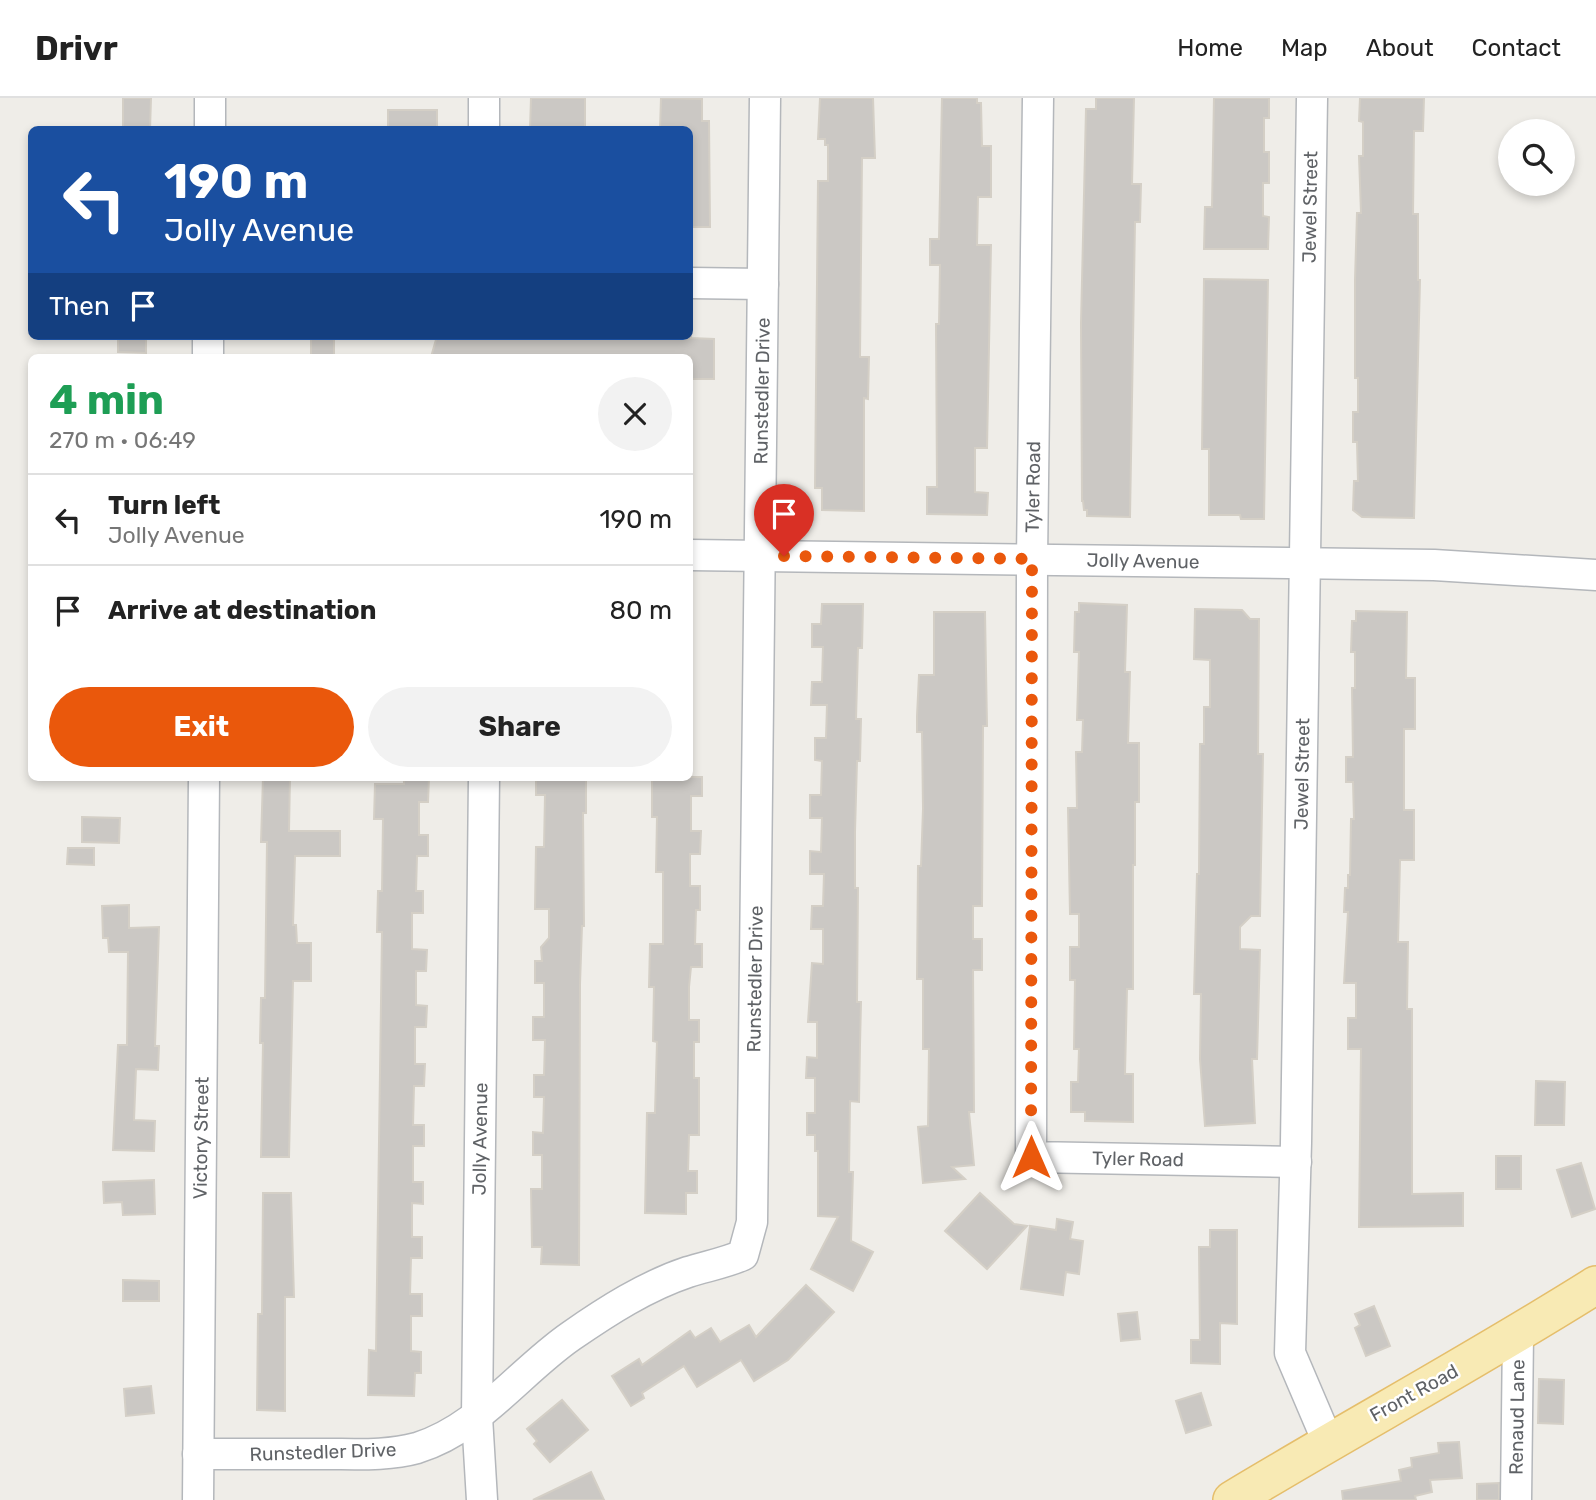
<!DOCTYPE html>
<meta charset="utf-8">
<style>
:root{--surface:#fff;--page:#f2f2f2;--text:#222;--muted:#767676;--line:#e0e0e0;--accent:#ea580c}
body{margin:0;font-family:Rubik,sans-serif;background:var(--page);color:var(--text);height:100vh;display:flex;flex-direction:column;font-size:26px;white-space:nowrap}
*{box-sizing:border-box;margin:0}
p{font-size:23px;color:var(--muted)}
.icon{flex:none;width:38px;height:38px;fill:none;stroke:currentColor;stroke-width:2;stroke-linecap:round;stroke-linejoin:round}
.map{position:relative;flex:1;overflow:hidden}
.side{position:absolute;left:28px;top:256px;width:665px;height:427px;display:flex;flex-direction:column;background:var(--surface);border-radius:10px;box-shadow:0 4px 10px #0003}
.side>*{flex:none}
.guide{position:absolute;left:28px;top:28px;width:665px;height:214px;border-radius:10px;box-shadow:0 4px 10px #0003;background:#1a4fa0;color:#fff;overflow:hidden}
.controls{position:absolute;left:1498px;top:21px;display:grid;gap:14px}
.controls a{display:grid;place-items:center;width:77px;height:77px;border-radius:50%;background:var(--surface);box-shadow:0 4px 10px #0003;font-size:35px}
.pin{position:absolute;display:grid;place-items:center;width:60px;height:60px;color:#fff;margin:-72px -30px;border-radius:50% 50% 50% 0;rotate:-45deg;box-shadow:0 0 7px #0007}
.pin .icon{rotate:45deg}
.me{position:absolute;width:77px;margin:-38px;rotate:0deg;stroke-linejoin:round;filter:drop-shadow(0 0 5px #0008)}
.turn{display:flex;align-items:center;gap:24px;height:147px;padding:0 21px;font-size:32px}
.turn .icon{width:91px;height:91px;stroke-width:2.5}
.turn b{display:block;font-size:49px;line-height:60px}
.then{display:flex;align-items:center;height:66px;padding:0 21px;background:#0003;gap:14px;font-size:26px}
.round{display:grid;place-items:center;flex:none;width:74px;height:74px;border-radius:37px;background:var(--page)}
.headline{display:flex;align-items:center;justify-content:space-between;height:119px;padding:0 21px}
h1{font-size:42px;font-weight:700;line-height:52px;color:#1e9e55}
.primary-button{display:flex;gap:14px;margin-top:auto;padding:14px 21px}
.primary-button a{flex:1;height:80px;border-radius:42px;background:var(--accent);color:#fff;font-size:28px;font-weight:700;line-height:80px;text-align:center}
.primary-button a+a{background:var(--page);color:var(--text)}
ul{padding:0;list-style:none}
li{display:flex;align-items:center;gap:21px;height:91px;padding:0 21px;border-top:2px solid var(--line)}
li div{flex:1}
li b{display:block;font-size:26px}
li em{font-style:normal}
header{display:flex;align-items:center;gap:42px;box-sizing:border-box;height:98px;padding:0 35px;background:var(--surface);border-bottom:2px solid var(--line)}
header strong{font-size:33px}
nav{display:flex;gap:38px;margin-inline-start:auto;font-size:24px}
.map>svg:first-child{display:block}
.building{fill:#cbc8c4;stroke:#d4cfc6;stroke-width:2}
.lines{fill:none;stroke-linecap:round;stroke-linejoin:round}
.minor-casing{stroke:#b4b7bb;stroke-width:33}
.major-casing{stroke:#e5be6b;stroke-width:40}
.minor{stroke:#fff;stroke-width:30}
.major{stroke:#f8eab4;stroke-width:37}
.route{stroke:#ea580c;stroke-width:12;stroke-dasharray:0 21.6}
.labels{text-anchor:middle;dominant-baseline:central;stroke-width:5;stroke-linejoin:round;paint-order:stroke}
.street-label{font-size:19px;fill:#5f6266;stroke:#fff}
</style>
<header>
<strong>Drivr</strong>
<nav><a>Home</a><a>Map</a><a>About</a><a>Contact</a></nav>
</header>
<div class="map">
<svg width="1596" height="1402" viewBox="0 0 1596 1402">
<rect width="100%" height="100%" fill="#efede8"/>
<g class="building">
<polygon points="123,0 151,0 150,32 123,32"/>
<polygon points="531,0 585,0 585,32 530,32"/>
<polygon points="661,0 702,1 702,23 709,23 710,129 690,129 690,32 660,32"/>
<polygon points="820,0 873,0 875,60 862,60 860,259 869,259 868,301 864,300 864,413 822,412 822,390 815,390 818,83 828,83 828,47 825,47 825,41 818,41"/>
<polygon points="942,0 977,0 977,5 981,5 982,48 991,48 991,99 978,99 977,147 991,147 987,350 975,350 975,394 988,395 987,417 927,416 927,389 937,389 936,226 939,226 940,167 930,167 930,141 939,141"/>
<polygon points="1096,0 1134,0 1132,86 1141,86 1140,124 1135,124 1130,419 1087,418 1087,412 1084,412 1083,403 1082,403 1081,226 1086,11 1096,11"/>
<polygon points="1214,0 1269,0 1269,20 1264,20 1264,54 1269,54 1269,85 1263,85 1263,118 1269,119 1268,151 1204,151 1205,109 1212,109"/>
<polygon points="1360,0 1424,0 1423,33 1414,33 1413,116 1418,116 1418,182 1420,182 1414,420 1362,419 1353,412 1354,383 1358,383 1357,344 1353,344 1353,314 1358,314 1358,280 1355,280 1355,182 1357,115 1361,115 1359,58 1363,58 1363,24 1359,23"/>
<rect x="388" y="12" width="49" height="20"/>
<polygon points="1204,181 1268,182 1264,421 1241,421 1240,417 1209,417 1209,351 1202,351"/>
<polygon points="118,238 146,238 146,255 118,254"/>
<rect x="311" y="238" width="23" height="21"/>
<polygon points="437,238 513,240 513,238 691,238 691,240 714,241 714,281 690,281 690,259 431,259"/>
<polygon points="1079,505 1127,507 1125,574 1130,574 1128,645 1139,645 1139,704 1135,704 1135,767 1133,767 1133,891 1127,891 1125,976 1133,976 1133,1024 1085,1023 1085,1014 1071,1014 1071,984 1078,984 1079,951 1074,951 1075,882 1070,882 1070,849 1079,849 1079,816 1070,816 1068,710 1077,710 1076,654 1082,654 1083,622 1077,622 1079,554 1074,554 1075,514 1079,514"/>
<polygon points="822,506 863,506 862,550 858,550 856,621 861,621 860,663 857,663 855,734 855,790 858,790 857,904 861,904 860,947 859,1004 850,1003 849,1074 853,1074 851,1143 873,1154 853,1193 811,1171 838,1119 818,1118 818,1053 815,1053 815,1037 807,1037 807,1015 815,1015 815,980 806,980 807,959 817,960 817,924 808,924 812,865 823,866 823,831 811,831 812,808 823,808 824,776 810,776 810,753 821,754 822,720 810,720 810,697 821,697 822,663 815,662 815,640 826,640 827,607 811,607 812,584 822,584 823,549 812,549 812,526 821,526"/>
<polygon points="1195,511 1242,512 1250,521 1259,521 1258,656 1263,656 1260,818 1251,818 1240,829 1240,851 1260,852 1257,961 1252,961 1255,1025 1205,1028 1200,961 1201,896 1194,896 1197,776 1199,776 1200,646 1204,646 1204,609 1210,609 1210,562 1194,561"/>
<polygon points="1356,513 1407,514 1406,580 1415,580 1415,631 1404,631 1404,712 1414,712 1414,762 1400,762 1398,844 1408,844 1407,911 1412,911 1412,1096 1463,1095 1463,1128 1359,1129 1361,951 1348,951 1348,920 1356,920 1356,885 1344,885 1348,814 1344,814 1345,790 1348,790 1348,777 1350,777 1351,721 1354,721 1353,684 1346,684 1346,659 1353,659 1352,590 1355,590 1355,554 1351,554 1352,523 1356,523"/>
<polygon points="934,514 985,514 987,628 983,628 982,808 973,808 973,841 982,841 982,872 973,872 974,1014 969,1014 974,1067 952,1069 965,1081 923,1085 918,1029 928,1028 929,951 923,951 923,881 917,881 918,768 921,768 923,711 922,634 917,634 917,618 919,577 934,577"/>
<polygon points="263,679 290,679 289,733 340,733 340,758 295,758 293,827 296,827 297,845 311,845 311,883 293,883 289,1059 261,1059 263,945 260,945 261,900 265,900 267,744 261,744"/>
<polygon points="404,679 429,679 428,704 419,704 419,737 428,737 428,758 417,758 416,793 423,793 423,815 412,815 412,851 427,852 426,873 416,873 416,907 427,908 426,929 415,929 415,966 425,966 424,988 414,988 413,1027 424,1027 424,1048 413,1048 413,1084 423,1084 423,1106 412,1105 412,1139 422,1139 422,1160 411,1160 410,1196 422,1196 422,1218 411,1218 411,1253 421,1254 421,1275 415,1275 414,1298 368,1297 369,1252 376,1253 382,834 377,834 378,793 382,793 383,721 374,721 375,686 404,686"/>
<polygon points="536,679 586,679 586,715 583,715 584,828 582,828 580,886 579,1167 541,1166 542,1149 532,1149 531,1091 542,1091 542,1057 533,1057 533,1034 543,1035 544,999 534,999 534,977 544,977 545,942 533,942 533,919 544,919 544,885 535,885 535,863 542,863 541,849 549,840 549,811 535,811 536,749 544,749 545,697 536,697"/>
<polygon points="652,679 702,679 702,698 691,698 691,733 701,733 700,756 690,756 690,788 700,788 700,812 696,812 695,846 702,846 702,869 691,869 689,889 689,922 699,922 699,944 694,944 694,980 699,980 699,1037 689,1037 688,1073 697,1073 697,1095 686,1095 686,1116 645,1115 647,1015 655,1015 657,944 653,943 654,889 649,889 650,846 663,846 663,774 656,774 657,719 652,719"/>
<polygon points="82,719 120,720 119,745 82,744"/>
<polygon points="68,750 94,750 94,767 67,766"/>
<polygon points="129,807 129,830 159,829 155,948 159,948 158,972 136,971 134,1022 155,1023 154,1053 113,1052 118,947 127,947 128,854 109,854 108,840 103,840 102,808"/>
<polygon points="1536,983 1565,984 1564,1027 1535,1027"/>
<rect x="1496" y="1058" width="25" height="33"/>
<polygon points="1581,1065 1595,1111 1572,1119 1557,1072"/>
<polygon points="154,1082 155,1116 123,1117 122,1104 104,1105 103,1084"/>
<polygon points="263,1095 291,1095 294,1199 285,1199 285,1313 257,1312 258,1216 262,1216"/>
<polygon points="980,1095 1014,1126 1027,1128 987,1171 945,1133"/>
<polygon points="1057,1121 1073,1124 1070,1141 1083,1143 1079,1176 1066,1174 1063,1197 1021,1191 1030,1128 1056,1132"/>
<polygon points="1210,1132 1237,1132 1237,1226 1220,1225 1220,1266 1191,1265 1191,1242 1200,1242 1199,1149 1210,1149"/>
<polygon points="123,1182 159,1183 159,1203 123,1203"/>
<polygon points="806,1187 834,1214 788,1262 754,1283 741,1262 697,1289 684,1268 642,1295 644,1300 631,1308 612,1278 639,1261 642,1267 690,1233 695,1240 711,1230 720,1244 749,1227 756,1239"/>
<polygon points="1374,1208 1390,1248 1366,1258 1355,1230 1360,1227 1355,1216"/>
<polygon points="1137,1214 1140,1241 1121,1243 1118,1216"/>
<polygon points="1539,1281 1564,1282 1563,1326 1538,1325"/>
<polygon points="151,1288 154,1315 126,1318 124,1291"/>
<polygon points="1201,1295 1211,1327 1186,1335 1176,1303"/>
<polygon points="562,1302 588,1332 550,1364 534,1346 537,1343 527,1331"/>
<polygon points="1459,1344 1462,1380 1430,1382 1432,1394 1415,1398 1416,1402 1343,1402 1342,1393 1401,1383 1399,1372 1412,1369 1411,1360 1439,1355 1438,1345"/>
<polygon points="591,1374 604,1402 533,1402"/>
<polygon points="1499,1385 1499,1402 1477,1402 1477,1386"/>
</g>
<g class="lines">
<defs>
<g id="minor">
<polyline points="1038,0 1032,461 1031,1059 1296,1064"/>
<polyline points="1312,0 1296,1045 1290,1255 1328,1344"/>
<polyline points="210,32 210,0"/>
<polyline points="484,32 484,0"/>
<polyline points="690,185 763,186"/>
<polyline points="208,259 208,238"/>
<polyline points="690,457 1434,467 1596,477"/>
<path d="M198,1356C241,1356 284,1356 326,1356C356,1356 388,1358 417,1350C479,1331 519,1274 571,1238C607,1213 646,1188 688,1174C707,1168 725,1165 743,1157L752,1124L765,0"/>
<polyline points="198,1402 204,679"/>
<polyline points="482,1402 477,1319 484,679"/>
<polyline points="1516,1402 1518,1236"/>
</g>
<path id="major" d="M1232,1402C1353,1329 1477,1262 1596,1187"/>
</defs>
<use href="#minor" class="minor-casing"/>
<use href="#major" class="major-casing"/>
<use href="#minor" class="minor"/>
<use href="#major" class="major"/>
</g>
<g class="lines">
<polyline class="route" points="784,458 1032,461 1031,1059"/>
</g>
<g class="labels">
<g class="street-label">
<text transform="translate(1310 109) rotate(-89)">Jewel Street</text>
<text transform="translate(762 293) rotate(-89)">Runstedler Drive</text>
<text transform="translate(1033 389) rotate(-89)">Tyler Road</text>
<text transform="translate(1143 463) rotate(1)">Jolly Avenue</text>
<text transform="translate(1302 676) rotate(-89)">Jewel Street</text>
<text transform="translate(755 881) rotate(-89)">Runstedler Drive</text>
<text transform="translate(201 1040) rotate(-89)">Victory Street</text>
<text transform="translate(480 1041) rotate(-89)">Jolly Avenue</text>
<text transform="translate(1138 1061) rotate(1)">Tyler Road</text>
<text transform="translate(1414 1295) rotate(-29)">Front Road</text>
<text transform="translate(1517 1319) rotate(-89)">Renaud Lane</text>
<text transform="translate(323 1354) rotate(-2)">Runstedler Drive</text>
</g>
</g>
</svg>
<div class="controls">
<a><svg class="icon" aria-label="search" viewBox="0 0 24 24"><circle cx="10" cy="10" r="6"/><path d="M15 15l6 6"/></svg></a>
</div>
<div class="pin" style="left:784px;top:458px;background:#d93025"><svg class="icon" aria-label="arrive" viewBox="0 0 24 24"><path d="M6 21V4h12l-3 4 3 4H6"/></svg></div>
<svg class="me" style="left:1031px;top:1059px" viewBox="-20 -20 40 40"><path d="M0-17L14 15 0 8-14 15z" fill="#ea580c" stroke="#fff" stroke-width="4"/></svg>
<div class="guide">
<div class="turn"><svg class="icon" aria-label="left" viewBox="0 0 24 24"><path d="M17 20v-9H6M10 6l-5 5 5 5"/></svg><div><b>190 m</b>Jolly Avenue</div></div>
<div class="then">Then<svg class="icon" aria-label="arrive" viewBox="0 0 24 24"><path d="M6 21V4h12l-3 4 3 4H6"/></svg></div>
</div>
<section class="side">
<div class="headline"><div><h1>4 min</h1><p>270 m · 06:49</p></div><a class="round"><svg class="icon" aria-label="close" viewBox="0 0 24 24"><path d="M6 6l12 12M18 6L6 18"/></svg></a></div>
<ul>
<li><svg class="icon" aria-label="left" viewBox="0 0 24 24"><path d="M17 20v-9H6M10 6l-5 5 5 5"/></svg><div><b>Turn left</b><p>Jolly Avenue</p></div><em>190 m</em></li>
<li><svg class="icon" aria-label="arrive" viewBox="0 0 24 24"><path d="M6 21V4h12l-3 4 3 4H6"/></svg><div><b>Arrive at destination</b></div><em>80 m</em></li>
</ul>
<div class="primary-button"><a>Exit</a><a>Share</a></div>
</section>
</div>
